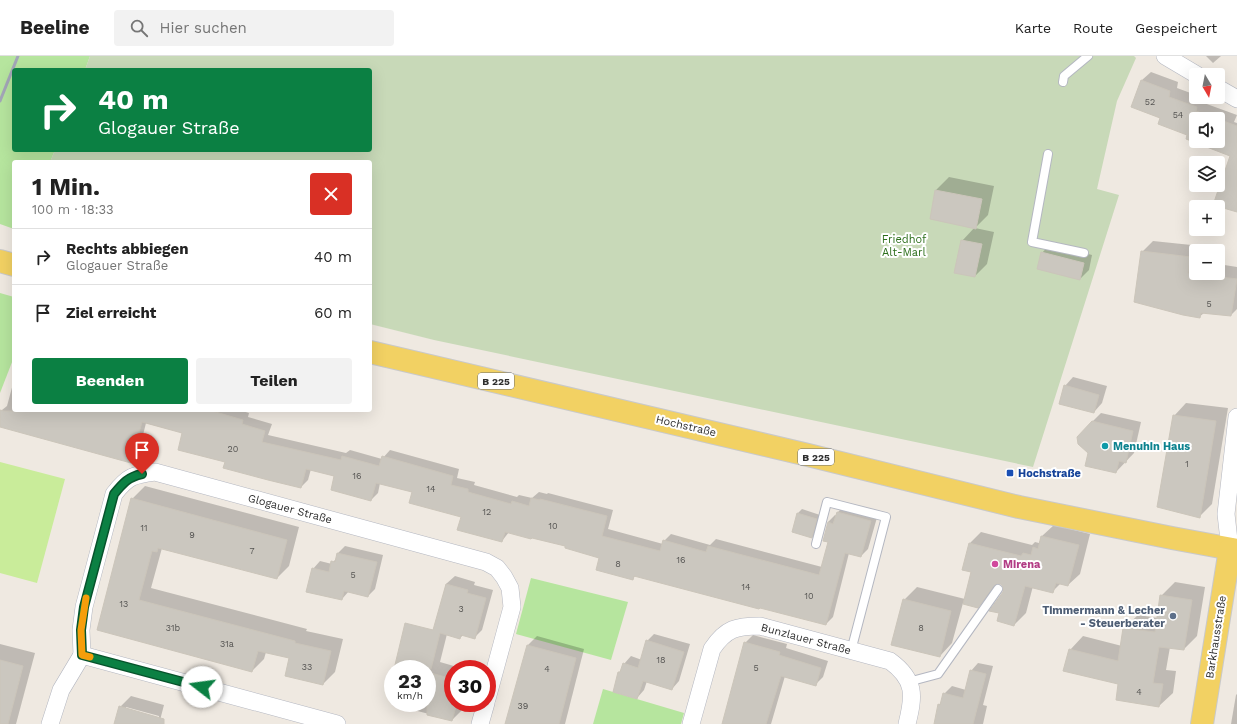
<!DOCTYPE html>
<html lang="de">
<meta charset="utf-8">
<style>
:root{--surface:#fff;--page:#f2f2f2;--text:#222;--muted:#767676;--line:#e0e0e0;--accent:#0b8043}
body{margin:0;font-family:"Work Sans",sans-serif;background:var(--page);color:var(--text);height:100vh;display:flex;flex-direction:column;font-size:15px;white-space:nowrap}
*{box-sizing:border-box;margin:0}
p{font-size:13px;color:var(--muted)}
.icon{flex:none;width:22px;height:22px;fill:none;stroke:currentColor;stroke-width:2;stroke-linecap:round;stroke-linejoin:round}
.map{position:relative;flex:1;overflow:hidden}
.panel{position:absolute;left:12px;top:104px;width:360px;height:252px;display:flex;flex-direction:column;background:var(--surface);border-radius:4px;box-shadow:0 4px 16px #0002}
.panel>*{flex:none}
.hud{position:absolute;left:12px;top:12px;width:360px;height:84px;border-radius:4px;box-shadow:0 4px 16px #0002;background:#0b8043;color:#fff;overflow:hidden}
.needle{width:26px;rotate:170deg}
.fabs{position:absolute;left:1189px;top:12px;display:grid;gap:8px}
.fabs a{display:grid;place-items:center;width:36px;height:36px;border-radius:4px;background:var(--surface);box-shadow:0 4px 16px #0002;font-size:20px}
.speed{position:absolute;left:384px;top:604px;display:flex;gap:8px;font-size:20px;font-weight:700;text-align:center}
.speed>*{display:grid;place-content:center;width:52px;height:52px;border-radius:50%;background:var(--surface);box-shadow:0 4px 16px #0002;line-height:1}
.speed small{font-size:10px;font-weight:400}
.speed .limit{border:6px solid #d22;background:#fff;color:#111}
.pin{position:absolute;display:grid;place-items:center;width:34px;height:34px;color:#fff;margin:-41px -17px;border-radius:50% 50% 50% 0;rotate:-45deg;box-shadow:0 0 4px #0007}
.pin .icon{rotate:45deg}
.me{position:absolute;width:44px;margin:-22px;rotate:285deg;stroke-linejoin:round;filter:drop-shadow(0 0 3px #0008)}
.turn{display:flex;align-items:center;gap:14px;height:84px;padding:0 20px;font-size:18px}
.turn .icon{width:52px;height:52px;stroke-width:2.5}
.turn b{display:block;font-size:28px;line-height:34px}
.round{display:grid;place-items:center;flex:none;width:42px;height:42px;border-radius:4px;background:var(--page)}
.head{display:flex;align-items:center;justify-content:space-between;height:68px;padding:0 20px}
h1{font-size:24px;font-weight:700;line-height:30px}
.action{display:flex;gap:8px;margin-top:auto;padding:8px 20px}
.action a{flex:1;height:46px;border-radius:4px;background:var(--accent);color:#fff;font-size:16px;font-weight:700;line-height:46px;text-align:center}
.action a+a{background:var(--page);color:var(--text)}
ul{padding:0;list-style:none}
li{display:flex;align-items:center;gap:12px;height:56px;padding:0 20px;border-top:1px solid var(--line)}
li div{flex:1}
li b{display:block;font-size:15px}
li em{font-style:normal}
header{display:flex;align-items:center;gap:24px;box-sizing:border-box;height:56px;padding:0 20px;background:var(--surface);border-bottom:1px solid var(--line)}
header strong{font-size:19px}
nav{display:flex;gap:22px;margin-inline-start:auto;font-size:14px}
.search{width:280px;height:36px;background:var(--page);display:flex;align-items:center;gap:10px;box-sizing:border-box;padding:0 14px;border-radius:4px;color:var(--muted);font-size:15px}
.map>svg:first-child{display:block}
.green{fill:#b6e59e}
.cemetery{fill:#c8d9b8}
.pitch{fill:#c9ec9a}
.shadow{fill:#0003;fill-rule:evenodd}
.building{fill:#cbc7bf;stroke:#cbc5ba}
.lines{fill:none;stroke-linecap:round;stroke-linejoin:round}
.service-casing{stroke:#b4b7c1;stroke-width:10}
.minor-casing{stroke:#b4b7c1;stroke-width:18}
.primary-casing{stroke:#c9c9c9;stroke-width:24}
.service{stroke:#fff;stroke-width:8}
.minor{stroke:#fff;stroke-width:17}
.primary{stroke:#f2d163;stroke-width:22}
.rail{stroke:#a3a6b8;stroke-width:3}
.route-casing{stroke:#07532c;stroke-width:10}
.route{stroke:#0b8043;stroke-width:7}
.slow{stroke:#f59e0b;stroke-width:7}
.culture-dot{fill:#0f9aa8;stroke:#fff;stroke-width:1.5}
.transit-dot{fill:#1a4fb4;stroke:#fff;stroke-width:1.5}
.hotel-dot{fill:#d1479c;stroke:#fff;stroke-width:1.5}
.service-dot{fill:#5c6f8a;stroke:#fff;stroke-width:1.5}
.labels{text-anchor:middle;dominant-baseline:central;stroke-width:4;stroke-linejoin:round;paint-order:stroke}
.number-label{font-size:9px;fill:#555452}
.shield{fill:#fff;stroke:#6d6d6d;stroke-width:1}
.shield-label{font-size:10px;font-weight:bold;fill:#2e2e2e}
.park-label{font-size:11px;fill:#2c6e1b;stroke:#fff}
.street-label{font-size:11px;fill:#2e2e2e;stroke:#fff}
.culture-label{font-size:11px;font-weight:bold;fill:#0d838f;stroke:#fff;text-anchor:start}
.transit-label{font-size:11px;font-weight:bold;fill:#164399;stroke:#fff;text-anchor:start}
.hotel-label{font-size:11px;font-weight:bold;fill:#b23c85;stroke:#fff;text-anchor:start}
.service-label{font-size:11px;font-weight:bold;fill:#4e5e75;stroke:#fff;text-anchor:end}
</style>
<header>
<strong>Beeline</strong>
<div class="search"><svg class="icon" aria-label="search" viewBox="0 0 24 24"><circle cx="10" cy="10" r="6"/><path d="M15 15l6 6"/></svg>Hier suchen</div>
<nav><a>Karte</a><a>Route</a><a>Gespeichert</a></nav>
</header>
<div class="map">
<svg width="1237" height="668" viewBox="0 0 1237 668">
<rect width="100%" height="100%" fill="#efe9e1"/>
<g class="green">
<polygon points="0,0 90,0 85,14 14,14 14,94 55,94 50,106 14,106 14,173 0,168"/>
<polygon points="0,237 14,241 14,301 0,337"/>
<polygon points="531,522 628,546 611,604 516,578"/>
<polygon points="603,633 684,657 681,668 593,668"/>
</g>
<polygon class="cemetery" points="90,0 1134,0 1136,2 1117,45 1097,133 1119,139 1033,411 434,284 370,268 370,106 50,106 55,94 370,94 370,14 85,14"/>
<polygon class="pitch" points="0,406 65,423 37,527 0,517"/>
<g class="shadow">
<polygon points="1206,0 1221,0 1213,7"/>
<path d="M1151,16L1178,26L1177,32L1196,39V41L1205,42L1204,47L1237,59L1234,66L1237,67V155L1231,99L1187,83L1189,79L1161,62L1132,50L1142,24ZM1196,63H1218V85H1196Z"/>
<polygon points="949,121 994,130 988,159 975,172 994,176 987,208 975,220 962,185 975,171 931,163 936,134"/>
<polygon points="1153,185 1201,190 1201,195 1196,195 1196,217 1218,217 1218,208 1237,211 1237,253 1231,259 1204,257 1199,261 1142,196"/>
<polygon points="1050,188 1092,199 1089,214 1080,223 1042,197"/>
<polygon points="1073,321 1107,330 1102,347 1094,356 1065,330"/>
<polygon points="14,324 14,354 239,354 249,357 248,361 272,368 268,379 346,397 350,394 382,403 390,394 459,413 457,422 475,426 474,429 517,441 519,439 532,442 539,436 547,438 548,437 613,454 608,473 663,488 664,485 671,478 710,489 716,483 822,511 829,486 828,466 835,459 837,460 838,456 845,449 878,458 868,493 861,500 849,497 833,561 826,568 636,519 633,522 601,501 567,490 509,476 502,485 462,460 413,436 380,427 378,437 371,444 335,420 311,413 308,424 301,431 226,405 183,377 146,367 138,399 131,405 0,370 0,361 2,354 7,350"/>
<polygon points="1186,347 1228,352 1212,448 1200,460 1174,360"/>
<polygon points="1101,357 1141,366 1134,397 1116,416 1089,397 1092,366"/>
<polygon points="145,430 299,471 289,510 277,522 162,492 151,532 307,573 306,575 343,583 335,616 323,628 290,601 266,596 264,603 252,615 98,573 132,443"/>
<polygon points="802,453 820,459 816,477 812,481 798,457"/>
<polygon points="1054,469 1090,478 1080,518 1068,529 1061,527 1053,535 1033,530 1026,557 1014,569 1004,536 1004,531 1001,527 998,527 989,539 978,551 963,547 952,587 940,600 904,544 917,531 965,543 972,516 970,487 981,476 1032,489 1035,486 1039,487 1042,480"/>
<polygon points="345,490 383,499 375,533 368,540 349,535 342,543 313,513 320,505 332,508 337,501 338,497"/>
<polygon points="455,520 475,526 474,529 493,534 482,574 474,582 463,579 460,582 447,578 440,606 464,613 453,613 453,647 464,647 462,654 452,664 406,652 408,647 427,647 427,613 395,613 433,583 446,528"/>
<polygon points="1175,526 1205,531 1197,580 1184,593 1170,591 1166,614 1176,615 1173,637 1159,650 1119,627 1070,594 1083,580 1122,590 1124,572 1138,559 1158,562 1161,540"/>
<polygon points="654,578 690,588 679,625 672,633 647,625 644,634 637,642 619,617 622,614 624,608 631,600 642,604 647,585"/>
<polygon points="753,579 787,588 786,592 828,605 823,621 815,629 785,620 771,668 723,668 745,587"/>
<polygon points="537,580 584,593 565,668 506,668 528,589"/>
<polygon points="0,588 35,597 16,668 0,668"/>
<polygon points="978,607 993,610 983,649 987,650 983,668 935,668 939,649 942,645 944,638 952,630 966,634 971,615"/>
<polygon points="393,620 393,633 390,633"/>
<polygon points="1237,638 1237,668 1231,668 1236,639"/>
<path d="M131,640L164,649L159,668H115L120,651ZM126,651L159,660V662L126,653Z"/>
</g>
<g class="building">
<polygon points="1141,24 1170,35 1169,41 1197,51 1196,55 1217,63 1196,63 1196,85 1218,85 1218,63 1237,70 1237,156 1213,149 1230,100 1186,83 1187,79 1158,68 1160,62 1131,51"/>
<polygon points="935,134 982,143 976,173 930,163"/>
<polygon points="961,184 982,188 975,221 954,217"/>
<polygon points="1141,195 1191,201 1188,217 1237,223 1231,260 1201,257 1200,262 1183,259 1134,246"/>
<polygon points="1041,196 1084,207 1080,224 1037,213"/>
<polygon points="1064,329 1099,339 1094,357 1059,348"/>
<polygon points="0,354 4,355 209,354 243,364 242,368 265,375 262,386 341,404 342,400 379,410 382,400 453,420 451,429 468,433 468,436 511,448 512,445 529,450 531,442 540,444 540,443 607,460 602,480 660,495 663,484 706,496 708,490 819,519 828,486 823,485 828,466 833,468 837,456 871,465 861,501 845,497 826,569 760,552 759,553 634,520 633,524 596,514 599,502 565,492 565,490 532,482 531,483 505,476 502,486 457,474 461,461 409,447 412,436 376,427 371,445 331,434 334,420 306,413 301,432 268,424 223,412 225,406 178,394 182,377 142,366 131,407 0,371"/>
<polygon points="1173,359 1216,365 1200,462 1157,451"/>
<polygon points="1092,365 1133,375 1126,407 1119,405 1116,417 1085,410 1088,397 1078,388 1077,381"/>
<polygon points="131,442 287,484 277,523 158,492 157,496 152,495 139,544 295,585 295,587 331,595 323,629 285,620 289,602 258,595 252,616 97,574"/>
<polygon points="797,457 817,463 812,482 792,476"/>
<polygon points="1041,480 1079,489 1068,530 1056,527 1053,537 1025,530 1014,570 997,565 999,557 989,555 1003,536 1003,531 1001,528 996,528 994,530 978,552 963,548 971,516 962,514 969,487 1021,500 1023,497 1031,499 1033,491 1038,493"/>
<polygon points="337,497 377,506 368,541 344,535 342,544 306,536 312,512 329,516 331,505 335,506"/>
<polygon points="446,528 468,534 467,537 486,542 475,583 461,579 460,583 440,577 431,613 394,613 405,567 433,574"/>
<polygon points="1160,539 1192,544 1184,594 1159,591 1153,627 1163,628 1159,651 1116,644 1118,628 1063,615 1069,593 1118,605 1123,572 1155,576"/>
<polygon points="903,543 951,555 940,601 891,589"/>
<polygon points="646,584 684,596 672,634 643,625 637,643 613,636 618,616 620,616 623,607 638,612"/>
<polygon points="744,586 780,596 779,599 821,612 816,630 781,620 766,668 722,668"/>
<polygon points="527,589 576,602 559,668 505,668"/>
<polygon points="0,604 23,610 8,668 0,668"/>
<polygon points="970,614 986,618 973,668 934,668 938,648 940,649 943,637 963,642"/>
<polygon points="427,616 453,623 453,647 457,647 452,665 427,659"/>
<polygon points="119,650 164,663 164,668 114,668"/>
</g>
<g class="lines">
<defs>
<g id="service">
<polyline points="1063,26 1064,20 1088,0"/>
<polyline points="1048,98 1032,186 1084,197"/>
<polyline points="816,488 827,446 886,461 851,595"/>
<polyline points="908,626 938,618 998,533"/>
</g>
<g id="minor">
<polyline points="1165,0 1197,19"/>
<polyline points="1218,32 1237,43"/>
<polyline points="1230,493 1226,458 1237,361"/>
<path d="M82,599L81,574L84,551L114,438C128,420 133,419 155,416L486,506L497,512L504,521L510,532L512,551L487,643"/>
<polyline points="50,668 61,634 82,599 337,668"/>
<polyline points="480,668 486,647"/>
<path d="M691,668L712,593C726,572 737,570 760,570L890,605C916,624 914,640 907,668"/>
</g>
<g id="primary">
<polyline points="0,205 14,209"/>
<polyline points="370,296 808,399 1019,451 1172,482 1237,494"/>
<polyline points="1202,668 1230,493"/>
</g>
</defs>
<use href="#service" class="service-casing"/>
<use href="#minor" class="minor-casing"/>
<use href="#primary" class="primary-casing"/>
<use href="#service" class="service"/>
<use href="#minor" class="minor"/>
<use href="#primary" class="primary"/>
<polyline class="rail" points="0,45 18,0"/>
</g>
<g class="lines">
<defs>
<path id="route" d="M142,418C128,421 123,427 114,438L84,551L81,574L82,599L202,631"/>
</defs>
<use href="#route" class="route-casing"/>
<use href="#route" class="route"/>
<polyline class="slow" points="86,542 81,574 82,599 90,601"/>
</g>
<circle class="culture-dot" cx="1105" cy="390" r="4"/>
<rect class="transit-dot" x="1006" y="413" width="8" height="8" rx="2"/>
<circle class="hotel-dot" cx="995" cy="508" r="4"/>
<circle class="service-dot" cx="1173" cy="560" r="4"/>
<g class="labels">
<g class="number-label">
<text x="1150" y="46">52</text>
<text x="1178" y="59">54</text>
<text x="1209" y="248">5</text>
<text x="233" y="393">20</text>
<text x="1187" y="408">1</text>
<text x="357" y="420">16</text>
<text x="431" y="433">14</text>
<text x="487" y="456">12</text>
<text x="553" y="470">10</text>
<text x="144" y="472">11</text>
<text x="192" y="479">9</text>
<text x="252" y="495">7</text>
<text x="681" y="504">16</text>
<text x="618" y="508">8</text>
<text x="353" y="519">5</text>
<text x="746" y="531">14</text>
<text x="809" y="540">10</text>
<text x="124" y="548">13</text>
<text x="461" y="553">3</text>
<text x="173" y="572">31b</text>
<text x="921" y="572">8</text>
<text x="227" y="588">31a</text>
<text x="661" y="604">18</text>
<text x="307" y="611">33</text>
<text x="756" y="612">5</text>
<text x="547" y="613">4</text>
<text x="1139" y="636">4</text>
<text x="523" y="650">39</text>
</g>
<g class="shield">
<rect x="478" y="317" width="36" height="16" rx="3"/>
<rect x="798" y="393" width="36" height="16" rx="3"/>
</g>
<g class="shield-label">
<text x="496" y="325">B 225</text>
<text x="816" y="401">B 225</text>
</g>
<g class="park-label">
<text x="904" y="183">Friedhof<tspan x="904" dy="13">Alt-Marl</tspan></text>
</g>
<g class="street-label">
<text transform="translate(686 370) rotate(13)">Hochstraße</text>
<text transform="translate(290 453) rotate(15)">Glogauer Straße</text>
<text transform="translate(1216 581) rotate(-81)">Barkhausstraße</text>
<text transform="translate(806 583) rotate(15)">Bunzlauer Straße</text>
</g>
<g class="culture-label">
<text x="1113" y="390">Menuhin Haus</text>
</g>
<g class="transit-label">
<text x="1018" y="417">Hochstraße</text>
</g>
<g class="hotel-label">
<text x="1003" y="508">Mirena</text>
</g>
<g class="service-label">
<text x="1165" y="554">Timmermann &amp; Lecher<tspan x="1165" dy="13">- Steuerberater</tspan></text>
</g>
</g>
</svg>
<div class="fabs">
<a><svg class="needle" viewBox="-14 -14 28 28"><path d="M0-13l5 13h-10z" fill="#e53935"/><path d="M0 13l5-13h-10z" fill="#767676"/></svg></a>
<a><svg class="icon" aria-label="sound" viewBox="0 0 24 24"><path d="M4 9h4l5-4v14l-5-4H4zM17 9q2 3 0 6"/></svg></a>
<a><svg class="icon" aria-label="layers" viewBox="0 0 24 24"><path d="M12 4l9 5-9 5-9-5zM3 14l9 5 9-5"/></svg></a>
<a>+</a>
<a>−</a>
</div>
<div class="speed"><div>23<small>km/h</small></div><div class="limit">30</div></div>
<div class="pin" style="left:142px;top:418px;background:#d93025"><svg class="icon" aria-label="arrive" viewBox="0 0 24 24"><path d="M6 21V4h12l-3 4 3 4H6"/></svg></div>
<svg class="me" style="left:202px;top:631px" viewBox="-20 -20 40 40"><circle r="19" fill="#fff"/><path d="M0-13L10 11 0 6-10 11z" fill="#0b8043"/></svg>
<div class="hud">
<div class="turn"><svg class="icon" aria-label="right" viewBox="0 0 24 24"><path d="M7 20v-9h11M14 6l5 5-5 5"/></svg><div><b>40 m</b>Glogauer Straße</div></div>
</div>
<section class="panel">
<div class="head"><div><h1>1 Min.</h1><p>100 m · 18:33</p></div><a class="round" style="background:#d93025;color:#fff"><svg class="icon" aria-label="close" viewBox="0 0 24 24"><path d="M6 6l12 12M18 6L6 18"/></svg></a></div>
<ul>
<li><svg class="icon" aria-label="right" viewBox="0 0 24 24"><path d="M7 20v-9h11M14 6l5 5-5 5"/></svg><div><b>Rechts abbiegen</b><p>Glogauer Straße</p></div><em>40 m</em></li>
<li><svg class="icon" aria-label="arrive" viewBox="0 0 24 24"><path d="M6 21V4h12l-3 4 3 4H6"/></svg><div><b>Ziel erreicht</b></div><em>60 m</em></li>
</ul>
<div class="action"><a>Beenden</a><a>Teilen</a></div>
</section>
</div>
